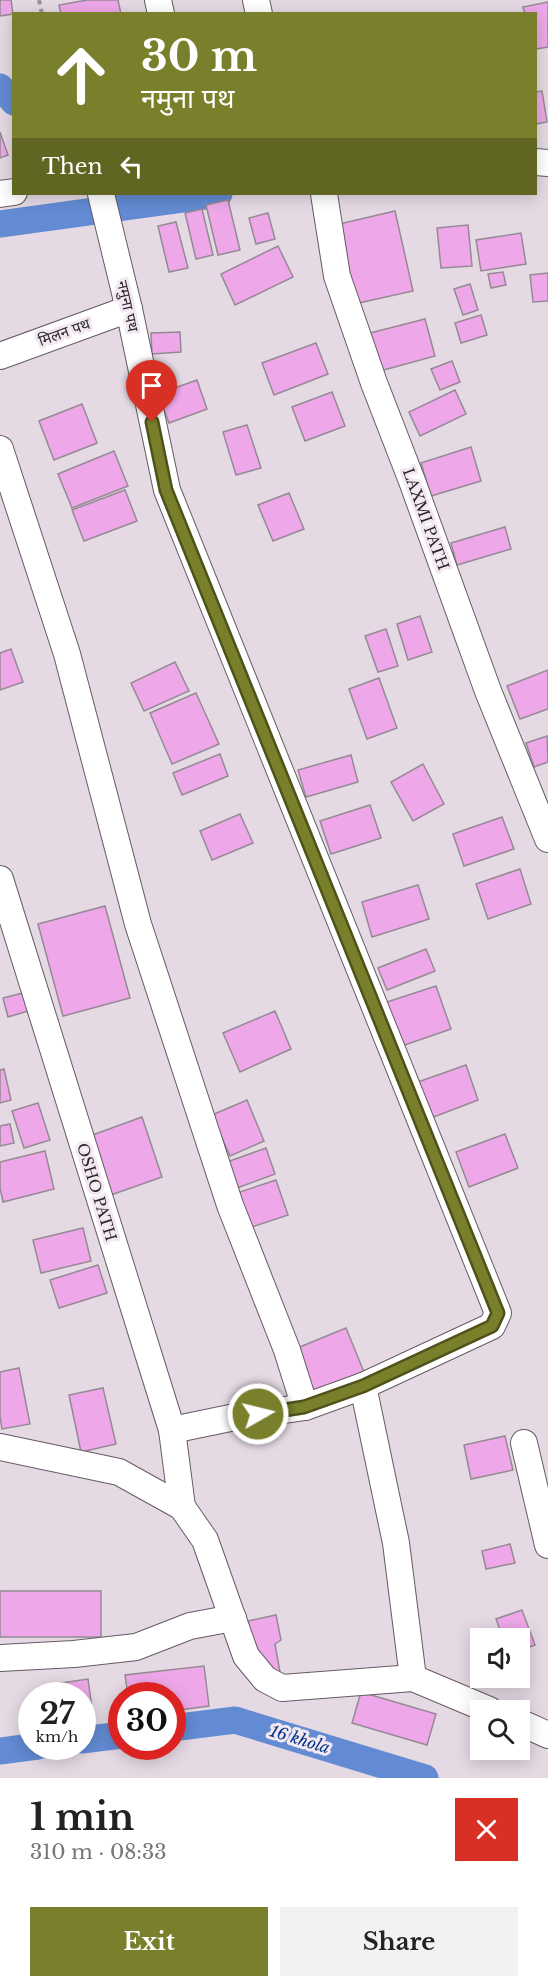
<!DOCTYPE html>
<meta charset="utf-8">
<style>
:root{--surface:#fff;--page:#f2f2f2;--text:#222;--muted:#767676;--accent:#797f2a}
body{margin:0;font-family:"Libre Baskerville","Noto Sans Devanagari",serif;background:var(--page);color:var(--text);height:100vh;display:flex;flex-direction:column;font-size:22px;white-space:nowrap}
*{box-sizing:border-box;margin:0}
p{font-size:20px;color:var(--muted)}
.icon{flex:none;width:33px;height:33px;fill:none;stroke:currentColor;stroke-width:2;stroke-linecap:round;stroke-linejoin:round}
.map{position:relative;height:1778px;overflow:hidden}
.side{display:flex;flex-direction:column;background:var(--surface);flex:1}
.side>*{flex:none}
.hud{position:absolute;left:12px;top:12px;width:525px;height:183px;border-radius:0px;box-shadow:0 3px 15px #0003;background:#797f2a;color:#fff;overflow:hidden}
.fabs{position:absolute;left:470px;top:1628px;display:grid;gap:12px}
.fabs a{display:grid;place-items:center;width:60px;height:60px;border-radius:0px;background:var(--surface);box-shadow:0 3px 15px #0003;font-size:30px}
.speed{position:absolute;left:18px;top:1682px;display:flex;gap:12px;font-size:30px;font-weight:700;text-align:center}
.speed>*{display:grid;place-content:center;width:78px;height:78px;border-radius:50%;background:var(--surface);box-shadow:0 3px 15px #0003;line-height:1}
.speed small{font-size:15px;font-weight:400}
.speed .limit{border:9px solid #d22;background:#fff;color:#111}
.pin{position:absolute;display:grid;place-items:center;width:51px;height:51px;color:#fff;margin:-62px -26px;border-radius:50% 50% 50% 0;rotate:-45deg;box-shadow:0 0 6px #0007}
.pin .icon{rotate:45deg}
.me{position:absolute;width:66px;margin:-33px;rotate:82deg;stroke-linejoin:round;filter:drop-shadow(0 0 4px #0008)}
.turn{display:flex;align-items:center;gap:21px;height:126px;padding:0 30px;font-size:27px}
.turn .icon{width:78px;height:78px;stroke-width:2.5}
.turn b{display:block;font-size:42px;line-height:51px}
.then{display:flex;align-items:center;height:57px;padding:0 30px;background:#0003;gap:12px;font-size:22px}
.round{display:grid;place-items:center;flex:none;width:63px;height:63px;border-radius:0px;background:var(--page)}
.headline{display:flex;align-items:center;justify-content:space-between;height:102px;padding:0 30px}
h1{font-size:36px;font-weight:700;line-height:45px}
.action{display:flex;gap:12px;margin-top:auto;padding:12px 30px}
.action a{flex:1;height:69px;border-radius:0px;background:var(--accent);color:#fff;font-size:24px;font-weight:700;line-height:69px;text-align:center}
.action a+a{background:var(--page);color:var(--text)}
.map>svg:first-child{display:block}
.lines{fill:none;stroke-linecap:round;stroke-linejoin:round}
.canal{stroke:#638bd3;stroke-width:27}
.building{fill:#eea8ea;stroke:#958a94;stroke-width:1.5}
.minor-casing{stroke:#655b64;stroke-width:28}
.path{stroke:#9a9199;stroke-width:4;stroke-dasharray:4.5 4.5;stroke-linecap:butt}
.minor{stroke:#fff;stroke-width:26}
.route-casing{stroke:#4f531b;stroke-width:15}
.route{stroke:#797f2a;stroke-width:10}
.labels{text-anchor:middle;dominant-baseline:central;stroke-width:6;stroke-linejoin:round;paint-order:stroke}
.street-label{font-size:15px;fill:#2b272b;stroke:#f3e7f2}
.water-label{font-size:16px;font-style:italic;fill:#033386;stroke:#f3e7f2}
</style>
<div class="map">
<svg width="548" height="1778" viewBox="0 0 548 1778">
<rect width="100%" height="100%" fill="#e5dae4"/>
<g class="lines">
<g class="canal">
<polyline points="0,87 14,102"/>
<polyline points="0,224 219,194"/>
<polyline points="172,1728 235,1720 425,1778"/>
<polyline points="82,1740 122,1735"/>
<polyline points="0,1751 38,1746"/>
</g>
</g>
<g class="building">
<polygon points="0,0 11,0 13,14 0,16"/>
<polygon points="87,0 118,0 121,14 61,14 59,5"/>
<polygon points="548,2 548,47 536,49 536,14 525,14 523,7"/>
<polygon points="542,91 547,122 536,124 536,92"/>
<polygon points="0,132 8,155 0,158"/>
<polygon points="228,200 240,250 218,255 206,205"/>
<polygon points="202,209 213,255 196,259 185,213"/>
<polygon points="395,211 413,291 354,304 335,225"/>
<polygon points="268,213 275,239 256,244 249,218"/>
<polygon points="176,222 188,268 169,272 158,226"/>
<polygon points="468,225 472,266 441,268 437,228"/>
<polygon points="521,233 526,264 481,271 476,240"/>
<polygon points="278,246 293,277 235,305 221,274"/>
<polygon points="503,272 506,285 491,288 488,274"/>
<polygon points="548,273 548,301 533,302 530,275"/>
<polygon points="470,284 478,310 463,315 454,289"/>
<polygon points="481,315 487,335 461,343 455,323"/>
<polygon points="425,319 435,356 380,371 370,333"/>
<polygon points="180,332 181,352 152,354 151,333"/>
<polygon points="316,343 328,374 274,395 262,363"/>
<polygon points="452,361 460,382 440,390 431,369"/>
<polygon points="197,380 207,409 169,423 158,394"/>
<polygon points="455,390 466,414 420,436 409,412"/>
<polygon points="332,392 345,426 305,441 292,407"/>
<polygon points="82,404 97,443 54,460 39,421"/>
<polygon points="247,425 261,468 236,475 223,432"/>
<polygon points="471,447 481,481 431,496 421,463"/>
<polygon points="114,451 128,486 72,508 58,474"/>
<polygon points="125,490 137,521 84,541 72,510"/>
<polygon points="289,493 304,529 273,541 258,505"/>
<polygon points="505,527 511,549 457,565 451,543"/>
<polygon points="420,616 432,652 408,660 397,624"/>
<polygon points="386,629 398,666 378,672 365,636"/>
<polygon points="11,649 23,682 0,690 0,653"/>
<polygon points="175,662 189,691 144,711 131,683"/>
<polygon points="548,670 548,709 520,719 507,686"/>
<polygon points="379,678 397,728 367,739 349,689"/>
<polygon points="196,693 219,744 172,764 150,713"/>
<polygon points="547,736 548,762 534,767 526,743"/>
<polygon points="220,754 228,776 182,795 173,773"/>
<polygon points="351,755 358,782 306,797 298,770"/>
<polygon points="423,764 444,804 413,821 391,782"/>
<polygon points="370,805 381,838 331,854 320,821"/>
<polygon points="240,814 253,843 212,860 200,831"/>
<polygon points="502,817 514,849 464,866 453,834"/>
<polygon points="520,869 531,904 488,919 476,884"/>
<polygon points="418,885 429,919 372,937 362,902"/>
<polygon points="105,906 130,998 63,1016 38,924"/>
<polygon points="426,949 435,971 387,990 378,968"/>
<polygon points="436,986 451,1029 399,1047 384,1003"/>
<polygon points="23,993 28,1011 8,1017 3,998"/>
<polygon points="275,1011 291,1049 240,1072 223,1033"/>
<polygon points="466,1065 478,1100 431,1118 418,1082"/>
<polygon points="4,1069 11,1100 0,1103 0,1070"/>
<polygon points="247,1100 264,1141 230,1156 212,1115"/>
<polygon points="38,1103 50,1140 24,1148 12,1111"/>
<polygon points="142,1117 162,1177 108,1196 87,1137"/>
<polygon points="10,1124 14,1143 0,1146 0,1126"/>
<polygon points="505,1134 518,1168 469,1187 456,1152"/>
<polygon points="266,1148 275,1174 237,1188 227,1162"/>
<polygon points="45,1151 54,1189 3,1202 0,1188 0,1162"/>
<polygon points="276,1180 288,1215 246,1229 234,1194"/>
<polygon points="83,1228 91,1261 41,1273 33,1240"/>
<polygon points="98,1265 107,1293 59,1308 50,1280"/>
<polygon points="346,1328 366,1377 315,1398 295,1349"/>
<polygon points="19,1368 30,1424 2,1429 0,1417 0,1372"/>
<polygon points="103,1388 116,1444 81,1452 69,1395"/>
<polygon points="505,1436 513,1470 471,1479 464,1445"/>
<polygon points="510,1544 515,1563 486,1569 482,1551"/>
<rect x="0" y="1591" width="101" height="46"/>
<polygon points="522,1610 535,1645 519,1651 519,1638 503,1638 496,1619"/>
<polygon points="276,1615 281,1640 275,1644 280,1672 269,1674 255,1655 248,1621"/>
<polygon points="204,1666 209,1706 172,1711 172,1695 128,1695 125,1675"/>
<polygon points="88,1679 94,1723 82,1725 82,1695 49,1695 48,1685"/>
<polygon points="361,1692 436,1714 427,1745 352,1723"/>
</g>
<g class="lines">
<defs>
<g id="minor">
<polyline points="158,0 161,14"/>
<polyline points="256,0 259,14"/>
<polyline points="536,162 548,163"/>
<polyline points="0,194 14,192"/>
<polyline points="101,194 129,309 167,490 498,1313 492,1326 363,1386"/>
<polyline points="324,194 337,276 374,383 412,481 488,691 548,839"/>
<polyline points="0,356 129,309"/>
<polyline points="0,449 67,654 138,924 230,1205 287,1350 305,1407 235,1417 172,1430"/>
<polyline points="0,879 172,1430 182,1507"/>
<polyline points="305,1407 363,1386 396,1543 413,1678"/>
<polyline points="524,1443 548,1545"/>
<polyline points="0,1447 119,1472 182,1507 205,1540 246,1656 265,1679 282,1688 413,1678 489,1710"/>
<polyline points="0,1658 74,1654 136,1647 190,1626 233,1618"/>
<polyline points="519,1722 548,1735"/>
</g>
</defs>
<use href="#minor" class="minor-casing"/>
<polyline class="path" points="39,0 42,14"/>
<use href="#minor" class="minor"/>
</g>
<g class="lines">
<defs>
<polyline id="route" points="152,422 166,490 498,1313 492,1326 363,1386 304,1407 258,1414"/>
</defs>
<use href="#route" class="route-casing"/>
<use href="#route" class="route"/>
</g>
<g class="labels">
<g class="street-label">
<text transform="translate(128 306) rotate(77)">नमुना पथ</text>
<text transform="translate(64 332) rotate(-20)">मिलन पथ</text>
<text transform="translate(426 519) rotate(70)">LAXMI PATH</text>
<text transform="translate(97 1192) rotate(73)">OSHO PATH</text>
</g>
<g class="water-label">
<text transform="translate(300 1739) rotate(17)">16 khola</text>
</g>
</g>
</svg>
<div class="fabs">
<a><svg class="icon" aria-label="sound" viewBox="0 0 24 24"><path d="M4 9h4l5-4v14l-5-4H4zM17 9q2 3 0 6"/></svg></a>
<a><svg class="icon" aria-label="search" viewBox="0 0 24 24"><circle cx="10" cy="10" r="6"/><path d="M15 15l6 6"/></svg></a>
</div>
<div class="speed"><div>27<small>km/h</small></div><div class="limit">30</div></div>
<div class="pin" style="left:152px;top:422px;background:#d93025"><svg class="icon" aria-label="arrive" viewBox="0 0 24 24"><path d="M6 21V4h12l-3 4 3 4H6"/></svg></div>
<svg class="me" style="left:258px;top:1414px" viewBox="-20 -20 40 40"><circle r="17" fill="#797f2a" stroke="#fff" stroke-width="3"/><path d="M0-11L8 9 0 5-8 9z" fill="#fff"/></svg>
<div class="hud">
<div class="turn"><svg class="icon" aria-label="ahead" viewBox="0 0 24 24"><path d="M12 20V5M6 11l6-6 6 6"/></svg><div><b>30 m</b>नमुना पथ</div></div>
<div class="then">Then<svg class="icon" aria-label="left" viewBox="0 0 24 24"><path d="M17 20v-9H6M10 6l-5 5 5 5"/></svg></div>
</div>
</div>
<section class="side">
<div class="headline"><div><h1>1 min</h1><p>310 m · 08:33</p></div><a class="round" style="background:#d93025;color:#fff"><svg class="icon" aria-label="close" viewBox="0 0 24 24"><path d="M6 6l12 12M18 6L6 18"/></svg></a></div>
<div class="action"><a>Exit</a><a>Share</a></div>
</section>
